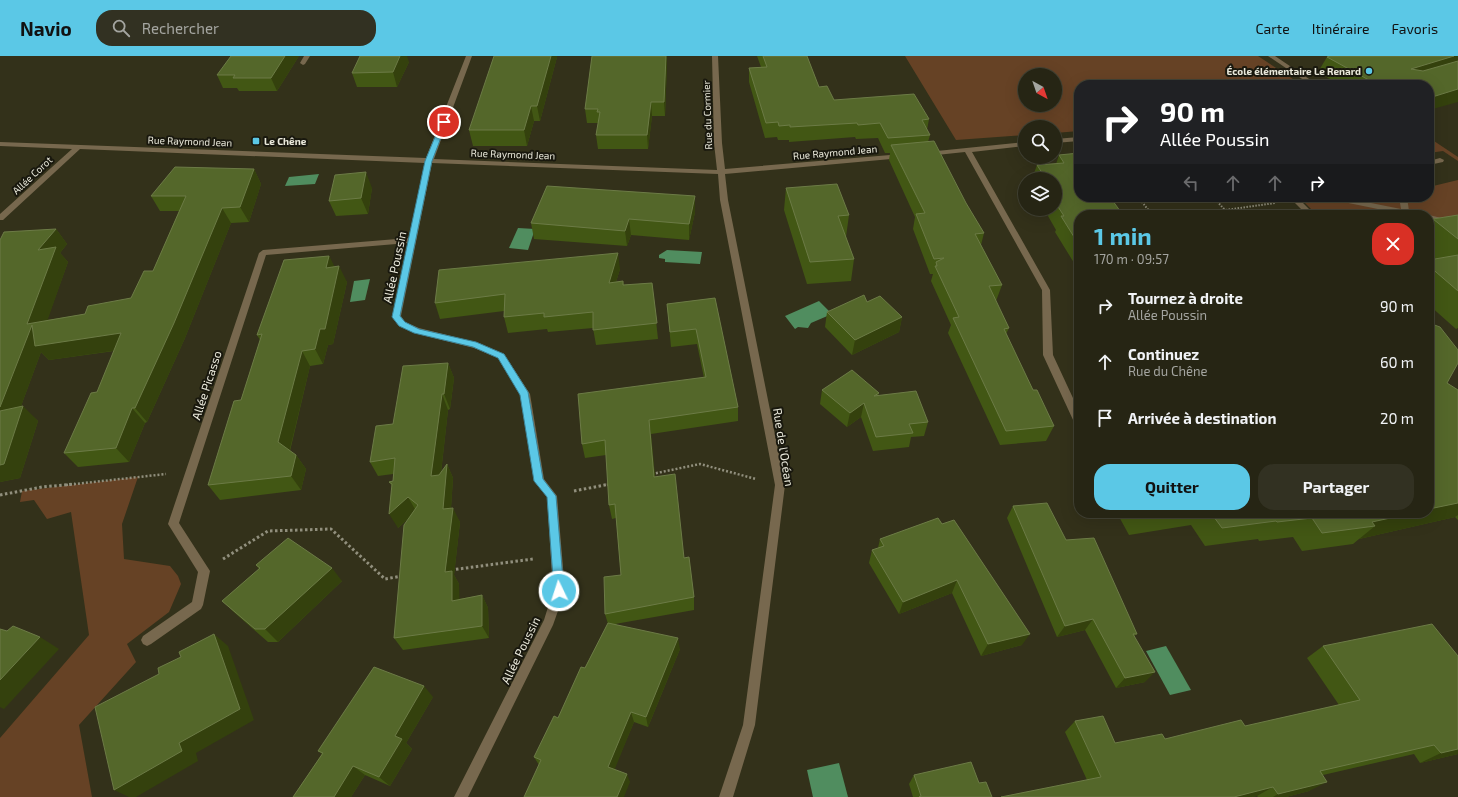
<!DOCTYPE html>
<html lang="fr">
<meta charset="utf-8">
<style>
:root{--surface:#262514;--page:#323122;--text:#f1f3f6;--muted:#a4a5a0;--line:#424234;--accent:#5bc8e6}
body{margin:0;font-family:"Exo 2",sans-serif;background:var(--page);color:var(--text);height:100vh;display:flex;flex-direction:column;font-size:15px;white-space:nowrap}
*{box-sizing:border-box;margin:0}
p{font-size:13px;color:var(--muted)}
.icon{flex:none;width:22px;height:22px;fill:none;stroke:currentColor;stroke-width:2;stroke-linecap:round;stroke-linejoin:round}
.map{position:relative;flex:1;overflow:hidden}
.drawer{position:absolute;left:1074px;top:154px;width:360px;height:308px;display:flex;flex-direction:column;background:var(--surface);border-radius:16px;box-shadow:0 4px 16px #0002,0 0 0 1px var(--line)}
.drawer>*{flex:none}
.hud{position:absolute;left:1074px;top:24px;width:360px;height:122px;border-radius:16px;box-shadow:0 4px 16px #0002,0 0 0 1px var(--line);background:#202124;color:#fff;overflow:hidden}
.needle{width:26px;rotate:140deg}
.tools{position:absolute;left:1018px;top:12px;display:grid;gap:8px}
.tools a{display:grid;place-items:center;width:44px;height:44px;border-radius:50%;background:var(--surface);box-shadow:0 4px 16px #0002,0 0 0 1px var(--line);font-size:20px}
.pin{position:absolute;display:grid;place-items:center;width:34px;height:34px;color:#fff;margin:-17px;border:2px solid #fff;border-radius:50%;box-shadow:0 1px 4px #0007}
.me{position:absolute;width:44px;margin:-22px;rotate:356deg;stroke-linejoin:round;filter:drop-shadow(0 0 3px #0008)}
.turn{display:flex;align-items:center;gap:14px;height:84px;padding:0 20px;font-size:18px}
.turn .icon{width:52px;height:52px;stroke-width:2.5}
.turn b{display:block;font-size:28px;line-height:34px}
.lanes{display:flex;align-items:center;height:38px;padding:0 20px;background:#0003;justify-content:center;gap:20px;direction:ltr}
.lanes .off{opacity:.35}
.round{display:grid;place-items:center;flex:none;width:42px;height:42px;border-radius:16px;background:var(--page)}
.head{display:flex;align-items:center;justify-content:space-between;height:68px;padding:0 20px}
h1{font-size:24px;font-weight:700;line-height:30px;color:var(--accent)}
.action{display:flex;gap:8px;margin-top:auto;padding:8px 20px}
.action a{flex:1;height:46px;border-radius:16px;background:var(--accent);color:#111;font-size:16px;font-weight:700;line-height:46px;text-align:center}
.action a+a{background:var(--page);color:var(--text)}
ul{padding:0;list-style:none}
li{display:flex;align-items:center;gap:12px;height:56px;padding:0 20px}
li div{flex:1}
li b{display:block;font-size:15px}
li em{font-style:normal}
header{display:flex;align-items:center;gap:24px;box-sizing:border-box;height:56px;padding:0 20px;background:var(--accent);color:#111}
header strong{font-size:19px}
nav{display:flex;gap:22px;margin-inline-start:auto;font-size:14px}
.search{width:280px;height:36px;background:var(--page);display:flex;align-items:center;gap:10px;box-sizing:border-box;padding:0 14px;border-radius:16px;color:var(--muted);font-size:15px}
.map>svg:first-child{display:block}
.green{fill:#664225;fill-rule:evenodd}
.water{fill:#508d5f}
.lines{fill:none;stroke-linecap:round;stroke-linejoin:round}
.path-far2{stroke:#918f7d;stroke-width:2;stroke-dasharray:1.5 1.5;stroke-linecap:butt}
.path-far1{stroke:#918f7d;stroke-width:2.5;stroke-dasharray:2 2;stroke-linecap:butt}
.path{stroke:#918f7d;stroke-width:3;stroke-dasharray:2.5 2.5;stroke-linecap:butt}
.lane{fill:#77684e;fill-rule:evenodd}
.street{fill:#77684e;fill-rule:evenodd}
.wall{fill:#425714}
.shaded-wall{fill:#34410d}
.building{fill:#54672a;stroke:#6c7b46}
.route{fill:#5bc8e6;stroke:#3b8296}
.poi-dot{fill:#5bc8e6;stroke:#19180e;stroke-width:1.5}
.labels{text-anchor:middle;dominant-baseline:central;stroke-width:4;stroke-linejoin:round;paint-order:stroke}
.far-poi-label{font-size:10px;font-weight:bold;fill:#ebeadc;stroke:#19180e;text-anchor:end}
.far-street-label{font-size:10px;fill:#ebeadc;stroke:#19180e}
.street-label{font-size:12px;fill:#ebeadc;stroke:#19180e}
</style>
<header>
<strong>Navio</strong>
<div class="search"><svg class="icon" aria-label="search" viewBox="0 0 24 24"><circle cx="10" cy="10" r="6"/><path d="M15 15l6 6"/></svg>Rechercher</div>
<nav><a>Carte</a><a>Itinéraire</a><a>Favoris</a></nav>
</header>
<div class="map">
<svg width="1458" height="741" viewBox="0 0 1458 741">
<rect width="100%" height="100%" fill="#33311a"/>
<g class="green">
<path d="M905,0H1258L1302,29H1079V75L1055,77V71H1025V79L956,84ZM1025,19H1055V49H1025Z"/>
<polygon points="1434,85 1458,101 1458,105 1443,95 1429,97 1429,86"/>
<polygon points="1458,124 1458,178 1429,183 1429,159 1317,159 1299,141 1429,141 1429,131"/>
<polygon points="138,421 122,468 124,503 170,510 178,520 181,528 169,556 127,588 136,606 79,669 92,741 0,741 0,682 89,579 71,456 47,463 34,444 20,446 22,435"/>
</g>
<g class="water">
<polygon points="319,118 315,128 285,130 289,121"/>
<polygon points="518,172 535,173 528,194 509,192"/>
<polygon points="667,194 702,196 700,208 665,206 665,203 659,202 659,199"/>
<polygon points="370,223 365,244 350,246 354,225"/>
<polygon points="819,245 832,258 811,267 808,272 798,271 795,273 785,260"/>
<polygon points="1166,590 1191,634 1170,639 1146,595"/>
<polygon points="839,707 848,741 813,741 807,714"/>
</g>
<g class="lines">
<g class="path-far2">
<polyline points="1138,141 1150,156 1162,159"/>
<polyline points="1213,141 1225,154"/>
<polyline points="1190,159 1275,147"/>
</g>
<g class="path-far1">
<polyline points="652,418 700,408 756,423"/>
<polyline points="66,429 166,418"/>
<polyline points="607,429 610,428"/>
</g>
<g class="path">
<polyline points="574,435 610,428"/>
<polyline points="0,439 42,431 75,428"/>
<polyline points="223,503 268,475 331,473 385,523 402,520"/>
<polyline points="451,514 533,503"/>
</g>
<polygon class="lane" points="1289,141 1297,141 1315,159 1307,159"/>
<g class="street">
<polygon points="304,0 310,0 305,8 303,9 300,7"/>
<polygon points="466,0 472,0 434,103 717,114 714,87 712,0 718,0 722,87 725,113 902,98 906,100 902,102 725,118 728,144 785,429 755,669 733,741 719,741 743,669 775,429 720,144 718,118 432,107 401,260 405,266 419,272 479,287 504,298 530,338 544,423 557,440 565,535 553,569 468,741 454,741 544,564 553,535 547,441 534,425 520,338 498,302 474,292 414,277 399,270 392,261 408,187 266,199 179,467 210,515 203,549 201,553 151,588 147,590 143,588 141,584 143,580 192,546 198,516 168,468 259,197 263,194 409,182 425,107 80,93 3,164 0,164 0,158 72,93 0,90 0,86 426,102"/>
<polygon points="1268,0 1275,0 1318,29 1311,29"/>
<polygon points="1079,81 1079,85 1055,87 1055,83"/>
<polygon points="1025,86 1025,90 972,96 1050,234 1053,299 1079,355 1079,370 1075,369 1074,366 1043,299 1042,234 965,96 927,100 923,98 927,96"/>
<polygon points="1440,102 1444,104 1443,106 1429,109 1429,105"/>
<polygon points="1325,141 1341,141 1401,153 1399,141 1407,141 1409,155 1422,157 1423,159 1407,159 1329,143"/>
<polygon points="1427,159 1429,159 1458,166 1458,170 1429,163 1429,159"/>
</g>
</g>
<g class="wall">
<polygon points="299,0 277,35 239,35 237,32 223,32 217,19"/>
<polygon points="592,0 667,0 667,6 665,60 652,60 648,93 598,93 596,79 598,67 587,67 585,53"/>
<polygon points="757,0 807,0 819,31 834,44 929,63 927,74 930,79 928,86 984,177 981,189 1002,229 996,245 995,245 1009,272 1006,278 1033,334 1054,370 1046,385 1000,389 948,277 951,269 931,225 933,218 930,218 913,173 915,161 889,104 890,97 885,97 878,82 856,83 855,81 789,86 789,84 778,84 777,81 765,82 749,26 749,12 761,11"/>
<polygon points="557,1 540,65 534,65 527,90 473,90 469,74"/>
<polygon points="1327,1 1429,29 1340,29 1318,16"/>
<polygon points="409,6 397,31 357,31 352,17"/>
<polygon points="1079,97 1079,215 1055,176 1056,174 1048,160 1050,154 1049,153 1055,153 1055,123 1032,123 1037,109 1056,108 1059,99"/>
<polygon points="254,113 261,128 249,166 231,167 185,282 147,366 145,367 129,406 78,411 64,397 97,336 114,295 49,304 41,296 21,350 38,365 20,422 0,426 56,173 67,188 60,197 68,206 47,264 85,258 131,242 153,215 179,155 160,155 151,140"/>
<polygon points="372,132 368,158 336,160 329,145"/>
<polygon points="786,132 849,159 846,181 854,203 851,225 807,228 784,154"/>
<polygon points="695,156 689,184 631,179 627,190 534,183 531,167"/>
<polygon points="1458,159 1458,272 1456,273 1429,249 1429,204 1436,203 1429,197 1429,168 1433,163"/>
<polygon points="329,200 334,211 347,226 333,288 328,289 323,308 310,310 290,395 296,399 306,413 301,434 220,444 208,429 241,344 260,284 257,279"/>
<polygon points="620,213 616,226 623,225 624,229 652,227 658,283 596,289 593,272 548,276 547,273 508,277 504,261 504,255 440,263 435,247"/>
<polygon points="715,242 738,351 738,365 651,378 655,421 684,502 694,541 694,554 615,568 680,593 648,671 634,666 614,713 630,726 539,709 534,701 558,662 608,568 605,558 621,519 616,462 612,463 609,449 606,399 585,402 582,388 704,322 697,288 671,291 667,248"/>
<polygon points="827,256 902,261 899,276 852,299 825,271"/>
<polygon points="448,307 454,322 450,353 448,354 441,417 447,408 453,422 451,452 460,466 454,519 459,528 459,543 482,539 488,552 489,582 403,594 394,582 409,462 398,472 392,430 389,426 393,425 393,418 378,420 370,406 393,368"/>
<polygon points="1447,327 1458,334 1458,464 1455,461 1359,483 1353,488 1302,495 1293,481 1259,485 1258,483 1205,490 1191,469 1129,479 1117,457 1429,457"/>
<polygon points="822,334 879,337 878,340 928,366 924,380 911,381 909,391 873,395 861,361 847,371 820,348"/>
<polygon points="1013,450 1066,484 1137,578 1134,580 1145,626 1116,632 1085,574 1057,581 1007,462"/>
<polygon points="938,462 1022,589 981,600 952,537 899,558 869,507 872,494 878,492 880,483"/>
<polygon points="256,509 342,525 278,586 268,586 236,558 222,545 259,513"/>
<polygon points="1323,590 1458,698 1420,707 1414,698 1323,719 1309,735 1286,741 1258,741 1257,740 1251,741 1001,741 1087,724 1065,676 1075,665 1115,687 1165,683 1245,670 1339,649 1307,602"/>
<polygon points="433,641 406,687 412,693 390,730 365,719 351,741 293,741 322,698 318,695"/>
<polygon points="914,719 979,727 992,741 913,741 909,728"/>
</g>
<g class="shaded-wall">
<polygon points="285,0 299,0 277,35 271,22"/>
<polygon points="400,0 407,0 409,6 397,31 393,16"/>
<polygon points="551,0 557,0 557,1 540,65 537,50"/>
<polygon points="666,0 667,0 667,6 665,60 664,46"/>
<polygon points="1454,0 1458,0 1458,11 1401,29 1411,13"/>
<polygon points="1458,33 1458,46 1429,54 1429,42"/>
<polygon points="651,46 652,60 648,93 647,79"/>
<polygon points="531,50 534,65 527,90 524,74"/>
<polygon points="254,113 261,128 249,166 240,151"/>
<polygon points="366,116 372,132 368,158 361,142"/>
<polygon points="695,140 695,156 689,184 689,168"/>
<polygon points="222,152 231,167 185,282 147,366 135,352"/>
<polygon points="629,163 631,179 627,190 625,175"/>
<polygon points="56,173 67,188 60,197 68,206 42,280 121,277 133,292 49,304 41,296 14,369 0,356 0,351 38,194"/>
<polygon points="618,197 620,213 611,242 609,227"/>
<polygon points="329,200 337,215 326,212"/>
<polygon points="339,210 347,226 333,288 328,289 323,308 315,293 320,273"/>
<polygon points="902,261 899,276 852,299 855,284"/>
<polygon points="302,295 310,310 288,401 278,386"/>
<polygon points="448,307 454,322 450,353 444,338"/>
<polygon points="442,338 448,354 439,434 431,420"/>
<polygon points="864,347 861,361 847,371 850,357"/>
<polygon points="23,350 38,365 20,422 0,426 0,409"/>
<polygon points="132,352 145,367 129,406 116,392"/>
<polygon points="649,364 651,378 656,435 654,421"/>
<polygon points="296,399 306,413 301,434 291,420"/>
<polygon points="447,408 453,422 450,467 443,453"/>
<polygon points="408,441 416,455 398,472 389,458"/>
<polygon points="1458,447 1458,459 1455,461 1359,483 1375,470 1372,466 1413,457 1429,457 1429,453"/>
<polygon points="453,452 460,466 454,519 459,528 460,557 452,545 445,516"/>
<polygon points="332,512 342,525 278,586 265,573"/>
<polygon points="957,524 952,537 899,558 903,546"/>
<polygon points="482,539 488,552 489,582 482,570"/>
<polygon points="1093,563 1085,574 1057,581 1065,570"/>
<polygon points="214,578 228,590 254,664 196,697 198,705 136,741 129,741 114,734 179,687"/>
<polygon points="1030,578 1022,589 981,600 988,588"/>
<polygon points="40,581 59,593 4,653 0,651 0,624"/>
<polygon points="678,582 680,593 648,671 646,661"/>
<polygon points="1155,616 1145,626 1116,632 1125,622"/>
<polygon points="424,630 433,641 406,687 412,693 390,730 379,721 395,680"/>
<polygon points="631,656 634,666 612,720 608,711"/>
<polygon points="1458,693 1458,698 1420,707 1441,697"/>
<polygon points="353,710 365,719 351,741 334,741"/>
<polygon points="627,718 630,726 624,741 617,741"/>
<polygon points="1327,726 1309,735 1286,741 1273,741 1278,738"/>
<polygon points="1273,731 1257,740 1251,741 1234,741"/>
</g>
<g class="building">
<polygon points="231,0 285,0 271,22 233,22 235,19 217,19"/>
<polygon points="360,0 400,0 393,16 352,17"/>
<polygon points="494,0 551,0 537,50 531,50 524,74 469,74"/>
<polygon points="592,0 666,0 664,46 651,46 647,79 596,79 600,56 597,56 598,53 585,53"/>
<polygon points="763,0 807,0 819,31 827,30 834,44 914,38 929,63 922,64 930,79 888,82 880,67 858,69 857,67 790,71 790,69 779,70 778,66 766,67 749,12 767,11"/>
<polygon points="1330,0 1454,0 1411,13 1423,15 1458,5 1458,33 1429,42 1429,29 1378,29 1327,1"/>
<polygon points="934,85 966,147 984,177 975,178 1002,229 989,230 1009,272 1004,273 1033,334 1037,334 1054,370 1006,375 953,262 959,261 935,210 937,210 936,206 944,202 934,203 916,158 925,157 891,89"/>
<polygon points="1079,97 1079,141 1110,141 1123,159 1079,159 1079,189 1061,160 1064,160 1055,146 1055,144 1059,144 1055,137 1055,123 1046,123 1037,109 1064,107 1059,99"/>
<polygon points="175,111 254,113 240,151 222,152 174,267 135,352 132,352 116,392 64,397 91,337 97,336 121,277 35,290 32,269 0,351 0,184 4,176 56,173 38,194 56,191 27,268 85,258 88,250 131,242 144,215 153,215 186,140 151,140"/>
<polygon points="366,116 361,142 329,145 335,119"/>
<polygon points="837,128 849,159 838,160 854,203 810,206 786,132"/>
<polygon points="547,130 695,140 689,168 629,163 625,175 531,167"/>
<polygon points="1458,159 1458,183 1433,163"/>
<polygon points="618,197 609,227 623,225 623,229 652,227 657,267 593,274 593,256 544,261 544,257 504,261 505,238 435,247 439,214"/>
<polygon points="1458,199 1458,235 1429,210 1429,204"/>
<polygon points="329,200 326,212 339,210 325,273 320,273 315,293 302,295 278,386 296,399 291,420 208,429 234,345 241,344 262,278 257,279 284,204"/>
<polygon points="864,239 867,246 880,240 902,261 855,284 827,256"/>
<polygon points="715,242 738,351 649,364 654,421 675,418 684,502 689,501 694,541 605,558 604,521 621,519 615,448 609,449 605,384 582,388 578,338 706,321 696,273 670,276 667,248"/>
<polygon points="1429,267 1440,271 1458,294 1458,307 1447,327 1458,334 1458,447 1429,453"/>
<polygon points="448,307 444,338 442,338 431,420 439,419 447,408 443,453 453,452 445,516 452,515 452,545 482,539 482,570 394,582 404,469 418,449 408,441 389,458 392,428 389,426 393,425 395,402 370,406 376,370 393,368 403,310"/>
<polygon points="852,314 879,337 874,340 916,335 928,366 909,368 913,377 876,381 864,347 850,357 822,334"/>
<polygon points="23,350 4,408 0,409 0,355"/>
<polygon points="1047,447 1066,484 1094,482 1137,578 1133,578 1155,616 1125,622 1093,563 1065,570 1013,450"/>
<polygon points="1141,457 1164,457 1143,460"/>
<polygon points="1211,457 1413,457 1372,466 1375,470 1322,477 1312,462 1277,466 1276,465 1222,472"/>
<polygon points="938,462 942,468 954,464 1030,578 988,588 957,524 903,546 872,494 884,490 880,483"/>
<polygon points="288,482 332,512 265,573 255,573 222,545 260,512 256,509"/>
<polygon points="608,567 678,582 646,661 631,656 608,711 627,718 617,741 524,741 541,704 534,701 554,660 558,662 581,611 585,612"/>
<polygon points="1432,568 1458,600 1458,693 1441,697 1434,689 1320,715 1327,726 1278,738 1273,731 1234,741 1001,741 1101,721 1075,665 1103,660 1115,687 1162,678 1165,683 1241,664 1245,670 1360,644 1323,590"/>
<polygon points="13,570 40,581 0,624 0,573 7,575"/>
<polygon points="214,578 240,653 179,687 182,695 114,734 95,651 159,618 158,612 181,601 179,596"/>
<polygon points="374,611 424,630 395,680 402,683 379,721 353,710 334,741 293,741 323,697 318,695"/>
<polygon points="971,706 979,727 986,726 992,741 919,741 921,740 914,719"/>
</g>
<polygon class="route" points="442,64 447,66 432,105 400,260 405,266 419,273 476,286 504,298 528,336 543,423 556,440 564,535 563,538 559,539 555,538 554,535 547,441 534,425 520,339 498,302 473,291 414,277 399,270 392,261 425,105"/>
<g class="poi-dot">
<circle cx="1369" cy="15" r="4"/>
<rect x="252" y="81" width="8" height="8" rx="2"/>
</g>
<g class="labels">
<g class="far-poi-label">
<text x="1361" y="15">École élémentaire Le Renard</text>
<text x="264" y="85" text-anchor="start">Le Chêne</text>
</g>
<g class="far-street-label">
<text transform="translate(707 59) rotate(-92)">Rue du Cormier</text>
<text transform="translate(190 85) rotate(2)">Rue Raymond Jean</text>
<text transform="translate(835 96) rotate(-5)">Rue Raymond Jean</text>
<text transform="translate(513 98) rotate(2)">Rue Raymond Jean</text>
<text transform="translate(32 119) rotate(-43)">Allée Corot</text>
</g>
<g class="street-label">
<text transform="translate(394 211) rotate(-78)">Allée Poussin</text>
<text transform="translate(206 329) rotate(-72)">Allée Picasso</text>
<text transform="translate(784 391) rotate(81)">Rue de l'Océan</text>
<text transform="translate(520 594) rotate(-64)">Allée Poussin</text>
</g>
</g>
</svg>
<div class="tools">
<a><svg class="needle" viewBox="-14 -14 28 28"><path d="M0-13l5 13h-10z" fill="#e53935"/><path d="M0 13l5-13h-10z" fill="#a4a5a0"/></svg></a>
<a><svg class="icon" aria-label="search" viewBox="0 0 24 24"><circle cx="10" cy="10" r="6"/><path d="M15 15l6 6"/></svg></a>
<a><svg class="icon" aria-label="layers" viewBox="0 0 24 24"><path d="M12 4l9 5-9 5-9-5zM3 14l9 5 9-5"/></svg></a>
</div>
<div class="pin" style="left:444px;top:66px;background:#d93025"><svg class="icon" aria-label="arrive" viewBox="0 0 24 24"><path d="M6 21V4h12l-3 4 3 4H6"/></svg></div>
<svg class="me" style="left:559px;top:535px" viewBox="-20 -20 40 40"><circle r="17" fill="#5bc8e6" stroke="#fff" stroke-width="3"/><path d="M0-11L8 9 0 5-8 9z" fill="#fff"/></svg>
<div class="hud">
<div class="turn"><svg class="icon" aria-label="right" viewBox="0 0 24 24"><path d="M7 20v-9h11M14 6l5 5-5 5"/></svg><div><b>90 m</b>Allée Poussin</div></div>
<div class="lanes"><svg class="icon off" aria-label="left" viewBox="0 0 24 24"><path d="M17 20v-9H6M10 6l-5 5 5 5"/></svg><svg class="icon off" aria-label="ahead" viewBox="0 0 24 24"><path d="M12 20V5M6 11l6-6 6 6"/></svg><svg class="icon off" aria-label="ahead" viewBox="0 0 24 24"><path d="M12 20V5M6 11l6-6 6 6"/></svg><svg class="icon" aria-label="right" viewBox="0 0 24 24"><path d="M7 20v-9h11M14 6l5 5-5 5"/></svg></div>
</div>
<section class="drawer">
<div class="head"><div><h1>1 min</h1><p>170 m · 09:57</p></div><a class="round" style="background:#d93025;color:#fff"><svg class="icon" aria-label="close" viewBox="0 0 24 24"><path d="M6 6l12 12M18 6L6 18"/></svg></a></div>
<ul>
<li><svg class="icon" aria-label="right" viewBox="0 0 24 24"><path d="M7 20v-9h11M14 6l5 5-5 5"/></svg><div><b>Tournez à droite</b><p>Allée Poussin</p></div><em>90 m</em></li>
<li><svg class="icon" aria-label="ahead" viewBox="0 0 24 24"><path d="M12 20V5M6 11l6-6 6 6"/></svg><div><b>Continuez</b><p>Rue du Chêne</p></div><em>60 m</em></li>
<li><svg class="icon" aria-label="arrive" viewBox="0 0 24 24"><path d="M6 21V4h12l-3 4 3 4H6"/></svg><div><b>Arrivée à destination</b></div><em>20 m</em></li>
</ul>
<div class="action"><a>Quitter</a><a>Partager</a></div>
</section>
</div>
